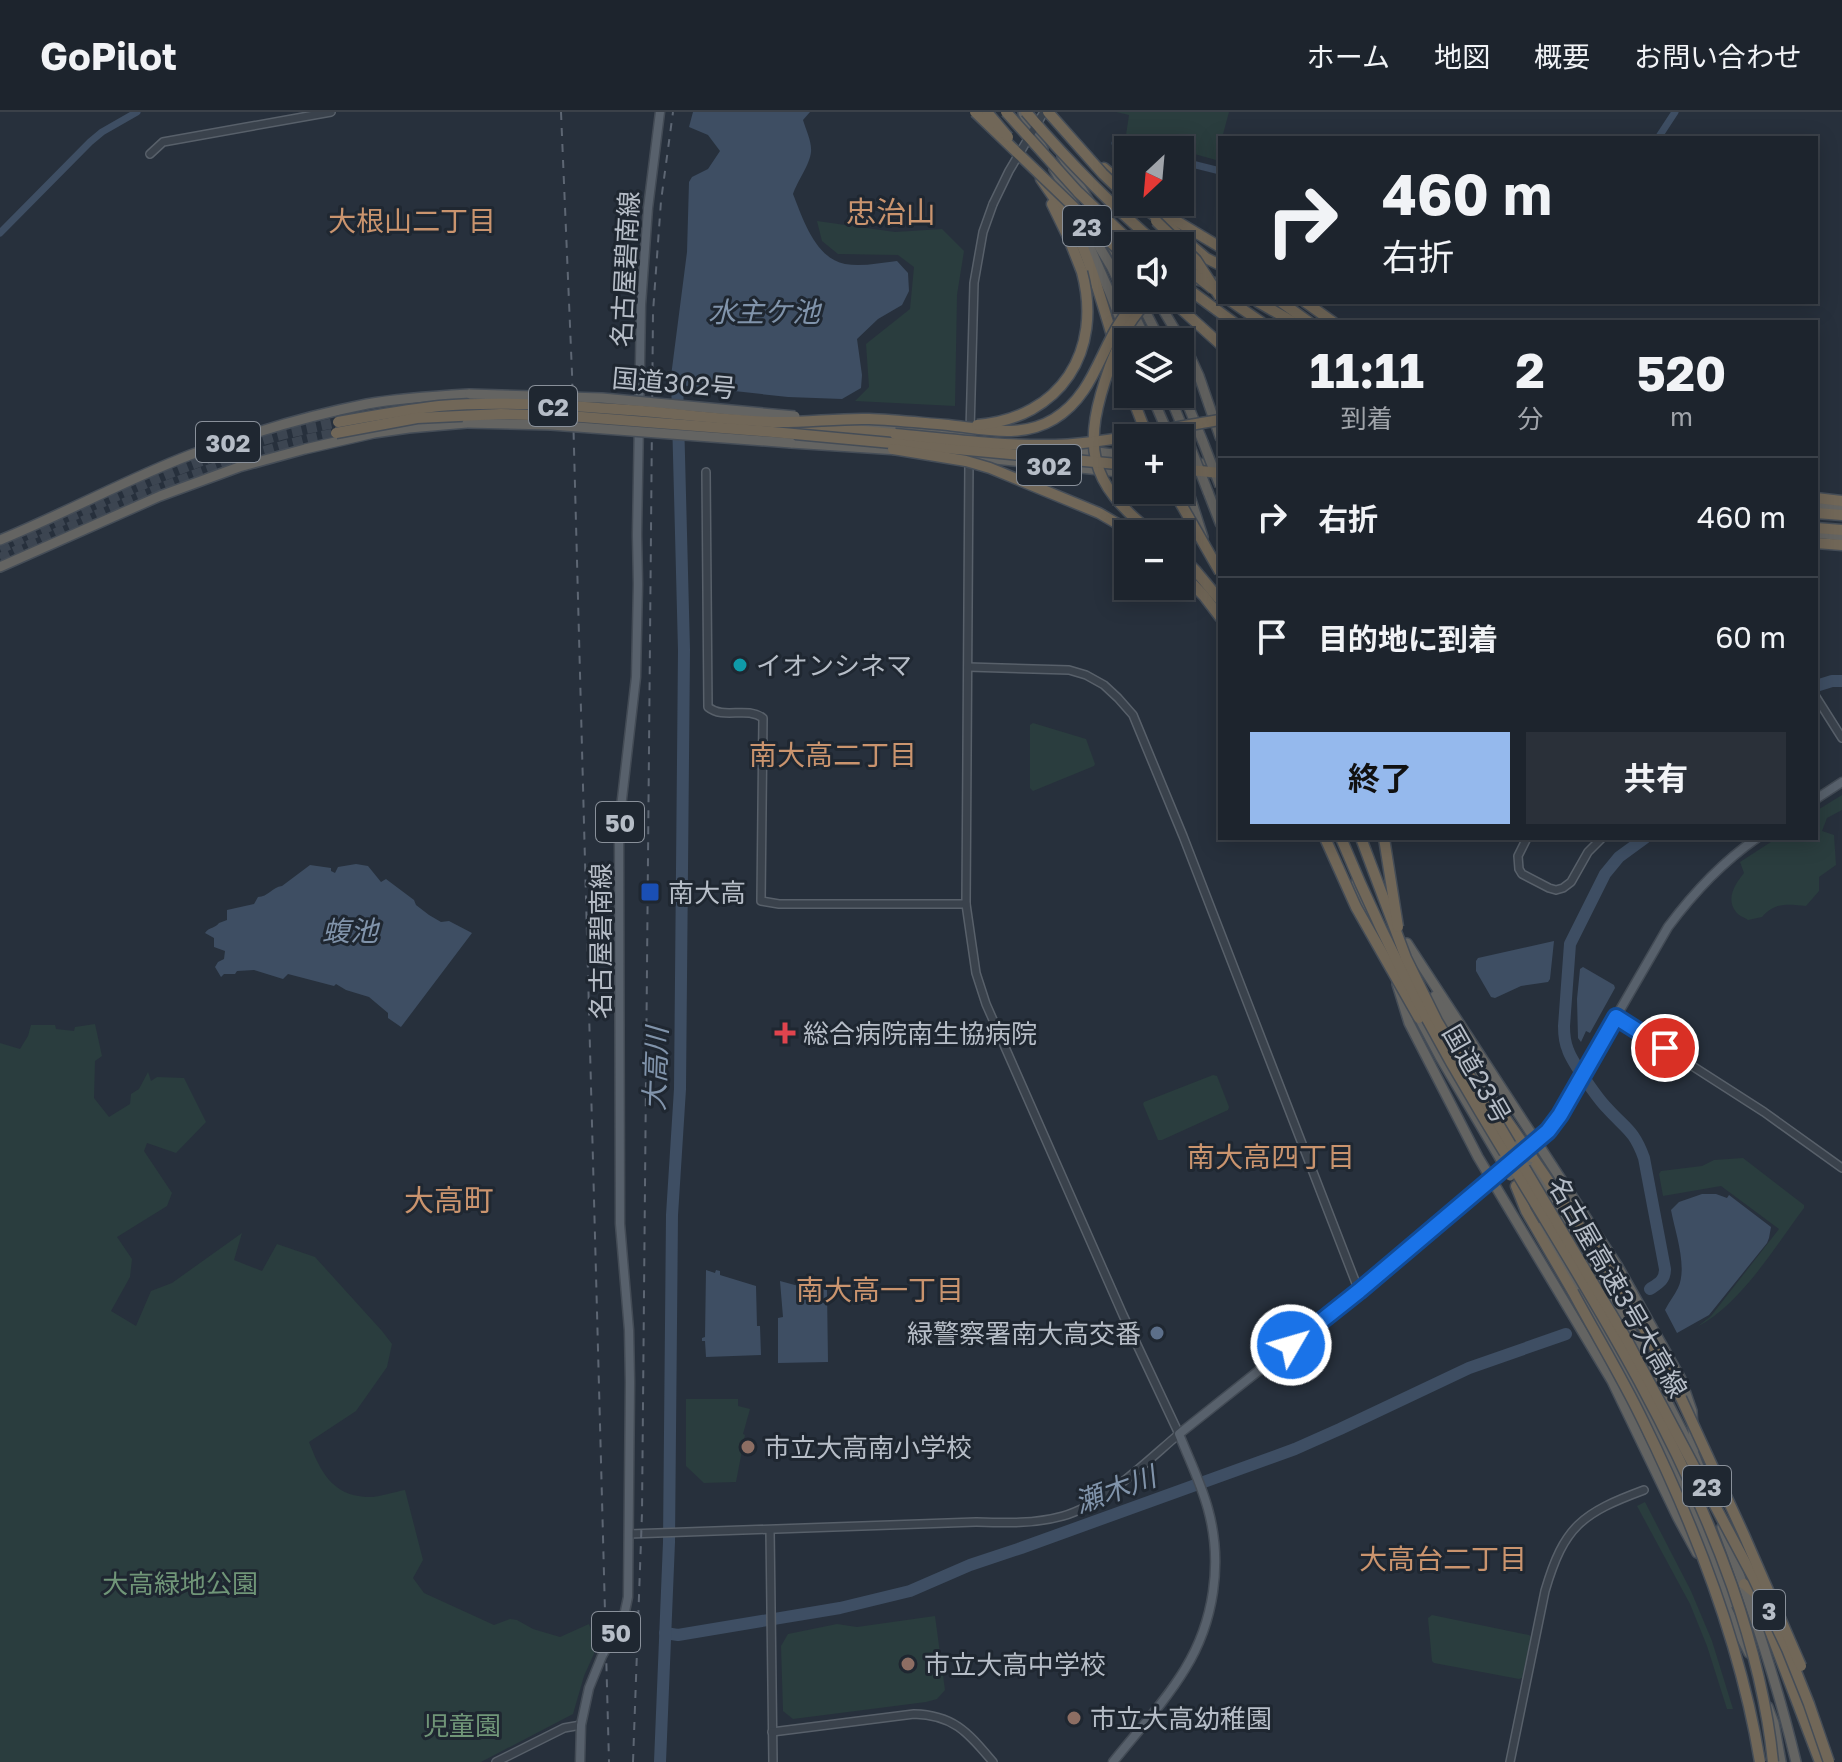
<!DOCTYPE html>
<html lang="ja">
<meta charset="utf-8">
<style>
:root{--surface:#1d242d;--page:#2a3039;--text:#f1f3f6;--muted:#a0a4aa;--line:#3b4149;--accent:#95b9ed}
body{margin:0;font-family:"Golos Text","Noto Sans JP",sans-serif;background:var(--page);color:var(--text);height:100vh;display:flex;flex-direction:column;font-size:30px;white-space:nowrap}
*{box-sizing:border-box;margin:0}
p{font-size:26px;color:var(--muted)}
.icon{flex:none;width:44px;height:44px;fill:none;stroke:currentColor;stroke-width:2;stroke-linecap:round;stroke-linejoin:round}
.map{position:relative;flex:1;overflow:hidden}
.side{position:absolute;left:1218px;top:208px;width:600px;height:520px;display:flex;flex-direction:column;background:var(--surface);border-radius:0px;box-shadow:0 4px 20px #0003,0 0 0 2px var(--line)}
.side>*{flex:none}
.top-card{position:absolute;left:1218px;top:24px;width:600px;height:168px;border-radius:0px;box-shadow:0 4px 20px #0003,0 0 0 2px var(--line);background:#1d242d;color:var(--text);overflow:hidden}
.needle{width:52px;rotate:206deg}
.controls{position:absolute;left:1114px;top:24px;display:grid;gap:16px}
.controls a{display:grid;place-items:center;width:80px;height:80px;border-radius:0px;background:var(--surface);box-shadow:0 4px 20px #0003,0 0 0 2px var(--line);font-size:40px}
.pin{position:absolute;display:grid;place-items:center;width:68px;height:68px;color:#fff;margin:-34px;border:4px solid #fff;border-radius:50%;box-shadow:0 2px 8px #0007}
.me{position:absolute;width:88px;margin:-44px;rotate:52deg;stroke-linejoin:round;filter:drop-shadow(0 0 6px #0008)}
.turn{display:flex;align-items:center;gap:28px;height:168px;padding:0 32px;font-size:36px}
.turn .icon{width:104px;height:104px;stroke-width:2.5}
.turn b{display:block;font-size:56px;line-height:68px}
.eta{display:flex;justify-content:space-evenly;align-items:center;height:136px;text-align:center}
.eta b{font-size:48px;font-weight:700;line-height:56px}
.cta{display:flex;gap:16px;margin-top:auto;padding:16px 32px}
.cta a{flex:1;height:92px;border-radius:0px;background:var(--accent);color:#111;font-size:32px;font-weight:700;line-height:92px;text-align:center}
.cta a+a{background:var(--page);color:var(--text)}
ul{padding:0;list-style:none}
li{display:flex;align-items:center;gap:24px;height:120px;padding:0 32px;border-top:2px solid var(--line)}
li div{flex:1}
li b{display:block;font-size:30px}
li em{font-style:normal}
header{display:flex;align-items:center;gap:48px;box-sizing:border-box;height:112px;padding:0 40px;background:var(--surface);border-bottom:2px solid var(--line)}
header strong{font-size:38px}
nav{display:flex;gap:44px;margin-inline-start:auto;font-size:28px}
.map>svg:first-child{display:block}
.green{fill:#2a3d3e}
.water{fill:#3e4e63}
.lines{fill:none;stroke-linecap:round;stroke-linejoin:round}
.canal{stroke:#3e4e63;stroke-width:7}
.river{stroke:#3e4e63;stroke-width:12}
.motorway-tunnel{stroke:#3c4551;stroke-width:10;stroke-dasharray:10 5;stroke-linecap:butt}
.tertiary-casing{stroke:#58606a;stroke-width:10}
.primary-casing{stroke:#434b55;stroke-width:11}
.trunk-casing{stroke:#454d57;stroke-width:12}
.motorway-casing{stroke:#454d57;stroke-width:13}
.tertiary{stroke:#3a424c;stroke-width:7}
.primary{stroke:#58616c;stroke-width:8}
.trunk{stroke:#646462;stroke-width:9}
.motorway{stroke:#716758;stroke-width:10}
.rail{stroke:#5d6673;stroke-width:2;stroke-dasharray:8 8;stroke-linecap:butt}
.tertiary-bridge-casing{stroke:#58606a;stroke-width:10;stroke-linecap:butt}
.trunk-bridge-casing{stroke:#454d57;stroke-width:12;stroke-linecap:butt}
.motorway-bridge-casing{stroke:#454d57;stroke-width:13;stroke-linecap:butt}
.tertiary-bridge{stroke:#3a424c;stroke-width:7}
.trunk-bridge{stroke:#646462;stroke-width:9}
.motorway-bridge{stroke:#716758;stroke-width:10}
.route-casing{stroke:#114b97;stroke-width:20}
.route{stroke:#1a73e8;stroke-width:14}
.culture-dot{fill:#0f9aa8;stroke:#1f2731;stroke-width:3}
.transit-dot{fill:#1a4fb4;stroke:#1f2731;stroke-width:3}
.health-dot{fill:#e0444e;stroke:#1f2731;stroke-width:3}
.service-dot{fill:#5c6f8a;stroke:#1f2731;stroke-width:3}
.education-dot{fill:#8d6e63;stroke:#1f2731;stroke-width:3}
.labels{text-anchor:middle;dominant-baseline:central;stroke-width:6;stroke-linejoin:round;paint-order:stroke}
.shield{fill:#1f2731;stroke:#89909a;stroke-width:2}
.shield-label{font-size:24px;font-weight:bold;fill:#b6bdc7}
.street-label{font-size:26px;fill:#b6bdc7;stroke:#1f2731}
.poi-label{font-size:26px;fill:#b6bdc7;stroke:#1f2731;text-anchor:start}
.park-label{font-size:26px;fill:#709678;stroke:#1f2731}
.neighbourhood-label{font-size:28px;fill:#ca946e;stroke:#1f2731}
.water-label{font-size:28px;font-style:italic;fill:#8194ab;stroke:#1f2731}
.quarter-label{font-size:30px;fill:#ca946e;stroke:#1f2731}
</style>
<header>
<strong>GoPilot</strong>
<nav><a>ホーム</a><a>地図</a><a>概要</a><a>お問い合わせ</a></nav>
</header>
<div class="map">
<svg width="1842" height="1650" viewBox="0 0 1842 1650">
<rect width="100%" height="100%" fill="#27303c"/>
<g class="green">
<polygon points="1116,0 1229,0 1222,26 1220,26 1220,35 1216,48 1126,23 1129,3"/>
<polygon points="817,109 895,120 942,117 964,139 957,183 955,294 855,289 869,275 866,232 910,197 914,155 898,143 838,142 822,129"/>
<polygon points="1033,611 1086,627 1095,652 1094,654 1033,679 1030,676 1030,613"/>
<path d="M1842,683V698L1827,706L1822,719L1834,723L1836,753L1819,765V779L1806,794C1788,792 1775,790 1762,805L1748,808C1744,805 1739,804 1736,800C1725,786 1736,771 1744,761L1740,750L1777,726H1816V699Z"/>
<path d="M95,912L102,944L95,949L94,986L109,1005L130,992L131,982L139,977L148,960L151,969L157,965L184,966L206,1010L176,1041L147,1031L144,1039L172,1081L167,1094L117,1125L132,1147L130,1165L111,1199L136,1214L151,1179L172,1171L242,1121L234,1148L262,1159L277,1132L315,1145L382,1219L392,1232L387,1255L356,1299L309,1330C320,1359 332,1383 366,1385C378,1386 393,1380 405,1378L423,1448L413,1466L424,1481L494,1513L510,1507L517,1508L533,1517L560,1525L589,1512L597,1535L584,1564L573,1602L481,1650H0V931L20,937L28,924L31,913H55L56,917L74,919L75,915Z"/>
<polygon points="1213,963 1217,964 1229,995 1228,998 1162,1028 1158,1028 1143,992 1144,990"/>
<path d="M1743,1046L1804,1093V1096C1774,1136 1741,1192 1697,1215L1711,1204L1779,1117L1721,1074L1663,1084L1659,1062L1661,1059L1702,1054L1714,1048Z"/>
<polygon points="686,1287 738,1287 738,1294 750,1297 743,1322 745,1323 736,1370 704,1371 686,1354"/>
<polygon points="1645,1390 1691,1479 1712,1529 1733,1597 1727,1597 1707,1534 1690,1492 1637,1394"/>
<polygon points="1432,1503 1529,1523 1531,1525 1522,1566 1519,1567 1434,1551 1432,1549 1428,1506"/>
<polygon points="935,1504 945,1578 937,1587 926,1590 793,1607 783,1599 781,1534 788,1522 837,1512 857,1515"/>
</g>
<g class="water">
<path d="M693,0H810L803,8C806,18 812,30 811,40C810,52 797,70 793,82C803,107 815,146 845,152C861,155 880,151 897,149L908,161L909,179L902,193L878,207L857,227L862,263L861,276L842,287L788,285L670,272L687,140L689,70L692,65L708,57L720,39L708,23L689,15Z"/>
<path d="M356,752L368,754L381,770L386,767L414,788L416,793L429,803L441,810L449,809L472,821L401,915L388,906V901L369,885L346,878L336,872L334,874L288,862L283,867L254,858L237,859L235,862H224L221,865L215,855L218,850L224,847L225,839L214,835V826L205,821C209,815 216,816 219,811L227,808V798L254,792L258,785C268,785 272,775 282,774L310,753L331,756V759L335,761L338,755Z"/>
<polygon points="1554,829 1550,867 1548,870 1521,874 1495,886 1491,885 1476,859 1476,849 1478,846"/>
<polygon points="1583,855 1614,873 1615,876 1590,921 1586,919 1581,930 1578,926 1577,887 1580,857"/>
<path d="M1702,1082H1716L1727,1086L1729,1083L1771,1115L1769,1126L1767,1131L1709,1203L1677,1221L1665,1198C1669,1190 1674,1184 1678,1176C1688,1155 1675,1120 1671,1098L1679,1090Z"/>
<polygon points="706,1158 715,1161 716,1158 720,1159 720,1163 756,1174 757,1214 760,1214 761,1243 706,1245 705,1229 702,1229 702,1226 705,1225"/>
<polygon points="780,1169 806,1176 826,1175 827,1178 828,1250 778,1251 778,1206 783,1205"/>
</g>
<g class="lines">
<g class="canal">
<polyline points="1658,26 1675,0"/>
<polyline points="1115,31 1141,38"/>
<polyline points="1180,49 1220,59"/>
<polyline points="0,121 90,30 102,20 137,0"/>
</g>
<g class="river">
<polyline points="1816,574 1832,569 1842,569"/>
<path d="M1645,726L1619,745L1605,762L1570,832L1564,914C1564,922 1565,931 1568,938C1572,950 1598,987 1607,996C1626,1017 1634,1018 1644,1046L1665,1157C1665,1168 1659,1171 1650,1177"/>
<polyline points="665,1521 678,1523 840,1496 910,1479 970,1453 1021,1436 1295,1337 1340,1317 1469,1256 1566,1222"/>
<polyline points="660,1650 669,1430 672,1103 680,977 684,538 677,266"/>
</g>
<g class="motorway-tunnel">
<path d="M0,437C85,399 171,356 260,329C285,321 312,316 338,310"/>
<path d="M0,446C110,397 218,345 336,321"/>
</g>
<defs>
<g id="tertiary">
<polyline points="150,42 163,30 331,0"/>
<polyline points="970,319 974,171 983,120 993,92"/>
<path d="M706,360L708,595C724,608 746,594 763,606L761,789L779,792H966"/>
<polyline points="968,555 1069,558 1086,563 1104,573 1118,586 1133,603 1183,724 1359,1179"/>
<polyline points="1816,585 1842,626"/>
<polyline points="1527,726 1518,744 1519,757 1522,762 1549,776 1556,778 1563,776 1571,770 1588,740 1602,726"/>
<polyline points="1616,905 1764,1000 1842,1056"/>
<polyline points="770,1418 773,1650"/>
<path d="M629,1422L976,1410C1006,1411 1034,1412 1063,1404C1103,1393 1147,1349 1179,1322L1123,1203L986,892L976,861L966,792L969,348"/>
<path d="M772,1620L914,1602C955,1603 969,1622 993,1650"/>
<polyline points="496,1650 564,1616 581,1613"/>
<path d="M1510,1650L1545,1479C1564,1414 1582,1401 1644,1378"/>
</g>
<g id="primary">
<polyline points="1816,687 1842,670"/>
<path d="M1524,1040L1548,1019L1560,1003L1580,967L1668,815C1694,780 1721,751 1757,726"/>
<polyline points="580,1650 581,1613 589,1576 602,1544 624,1504 628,1485 630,1270 629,1218 620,1112 619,713 636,565 638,472 637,423 641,193 648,96 660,0"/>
<path d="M1113,1650C1137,1620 1165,1590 1185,1557C1214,1510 1223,1451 1208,1397C1201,1371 1189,1347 1179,1322L1359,1179L1508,1054"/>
</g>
<g id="trunk">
<polyline points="1023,1 1043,37"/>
<polyline points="1062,44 1090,91 1128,165"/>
<polyline points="1054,57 1074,93"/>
<polyline points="1082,106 1112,156 1147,230"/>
<polyline points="1081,115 1110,181 1129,230"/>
<polyline points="1156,186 1187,238 1199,264 1220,325"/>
<polyline points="1140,189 1161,230"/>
<polyline points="1180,274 1203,330"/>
<polyline points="1151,282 1170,326"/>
<polyline points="1169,282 1188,329"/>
<polyline points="849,311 970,324"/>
<polyline points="791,331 898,338"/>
<polyline points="1060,335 1128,344"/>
<polyline points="948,342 1128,361"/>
<polyline points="1180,350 1220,353"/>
<polyline points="1180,353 1203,425"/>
<polyline points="1208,380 1220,411"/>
<polyline points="1816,395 1842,398"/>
<polyline points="1816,421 1842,424"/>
<path d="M0,428C64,402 125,368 190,343C247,322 307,304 367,292C401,286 436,284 470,282"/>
<polyline points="0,455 160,384 239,355 305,337 374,321 409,316 467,311"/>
<polyline points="1356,771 1383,835"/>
<polyline points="1407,831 1617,1153 1681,1267 1692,1299 1694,1338"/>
<polyline points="1397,872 1409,911 1478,1045 1612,1269 1678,1406 1697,1441"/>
<polyline points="1435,884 1493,990"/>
<polyline points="1417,902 1440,945 1501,1048"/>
<polyline points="1528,1049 1626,1209 1694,1342 1701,1360"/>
<path d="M1541,1115C1613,1236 1681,1359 1730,1491"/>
<path d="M1722,1415C1751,1492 1777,1570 1796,1650"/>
<polyline points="1718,1479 1749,1541"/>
<polyline points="1768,1595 1774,1611 1781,1650"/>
</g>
<g id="motorway">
<polyline points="1104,56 1128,76"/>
<path d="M1041,67C1055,88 1071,108 1081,131C1101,177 1111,227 1128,274"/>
<polyline points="1137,90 1172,117 1206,146 1220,153"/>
<polyline points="1052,92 1069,127 1082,160"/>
<polyline points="1158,98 1220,135"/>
<polyline points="1180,171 1233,210"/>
<polyline points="1180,171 1194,167 1220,172"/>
<polyline points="1169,186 1220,232"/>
<polyline points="1232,190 1261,210"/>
<polyline points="1258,190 1293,210"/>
<polyline points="1281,190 1309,210"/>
<polyline points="1305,190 1333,210"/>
<polyline points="1131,282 1148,326"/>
<polyline points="800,313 895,322"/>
<polyline points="1816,386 1842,389"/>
<polyline points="1816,401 1842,403"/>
<polyline points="1816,416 1842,418"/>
<polyline points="1816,431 1842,433"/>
<polyline points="1180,443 1195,458 1220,488"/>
<polyline points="1180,459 1204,484 1220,505"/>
<polyline points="1491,986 1522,1030"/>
<polyline points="1532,1045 1601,1145 1642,1213 1681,1286"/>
<polyline points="1516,1074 1526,1099 1573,1180"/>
<polyline points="1744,1472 1756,1482 1820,1650"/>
</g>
</defs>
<use href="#tertiary" class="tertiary-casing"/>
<use href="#primary" class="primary-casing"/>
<use href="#trunk" class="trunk-casing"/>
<use href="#motorway" class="motorway-casing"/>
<use href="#tertiary" class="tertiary"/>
<use href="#primary" class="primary"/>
<use href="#trunk" class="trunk"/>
<use href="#motorway" class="motorway"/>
<g class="rail">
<polyline points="561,0 572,261 609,1650"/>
<polyline points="633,1650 642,1401 653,200 661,89 673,0"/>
</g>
<defs>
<polyline id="tertiary-bridge" points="993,92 1009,59 1044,0"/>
<g id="trunk-bridge">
<polyline points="470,282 602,286 795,304"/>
<polyline points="467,311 551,313 791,331"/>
<polyline points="1188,329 1208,380"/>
<polyline points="1203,330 1220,374"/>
<polyline points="1518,1033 1528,1049"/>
<polyline points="1501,1048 1510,1064"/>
</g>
<g id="motorway-bridge">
<polyline points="975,0 1128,147"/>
<polyline points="987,0 1008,25"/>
<polyline points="1006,0 1078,80 1135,134"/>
<path d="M1026,0C1067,48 1111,93 1159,134"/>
<polyline points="1048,0 1103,62 1128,86"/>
<polyline points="1156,109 1196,148 1220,185"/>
<polyline points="1180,151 1213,177"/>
<path d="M1152,186C1130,203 1120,229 1110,254C1082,333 1086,370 1154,422"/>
<path d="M338,310C371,304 405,298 439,294C496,289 558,293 615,297C667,300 720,308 772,310C805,311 837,306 869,307C895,308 922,311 948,313C984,317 1021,327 1054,307C1101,279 1101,219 1141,186"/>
<path d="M977,313C1061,306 1103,239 1082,160"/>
<polyline points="336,321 417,306 501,302 569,304 761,319 1128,353"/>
<path d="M895,322C948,327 1002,334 1055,333C1111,331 1165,316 1220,308"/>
<polyline points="893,337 966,349 990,356 1099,401 1135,422"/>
<polyline points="1180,357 1220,361"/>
<polyline points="1173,378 1220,460"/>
<polyline points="1325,726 1356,795 1419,906"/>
<path d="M1341,726C1380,821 1427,912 1480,1000C1572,1154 1672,1304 1732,1474C1752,1532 1767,1589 1773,1650"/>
<polyline points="1361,726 1406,846 1437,909 1627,1228 1754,1467 1787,1537 1809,1592 1829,1650"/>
<polyline points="1384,726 1398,815"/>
<polyline points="1522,1030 1532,1045"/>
<path d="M1573,1180C1596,1223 1622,1265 1643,1309C1695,1415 1741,1533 1760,1650"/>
<polyline points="1681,1286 1744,1423 1801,1554"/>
</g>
</defs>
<use href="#tertiary-bridge" class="tertiary-bridge-casing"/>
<use href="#trunk-bridge" class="trunk-bridge-casing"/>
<use href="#motorway-bridge" class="motorway-bridge-casing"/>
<use href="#tertiary-bridge" class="tertiary-bridge"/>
<use href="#trunk-bridge" class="trunk-bridge"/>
<use href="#motorway-bridge" class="motorway-bridge"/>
</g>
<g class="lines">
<defs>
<polyline id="route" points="1291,1233 1359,1179 1548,1019 1560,1003 1616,905 1665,936"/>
</defs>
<use href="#route" class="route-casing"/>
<use href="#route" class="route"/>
</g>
<circle class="culture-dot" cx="740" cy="553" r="8"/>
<rect class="transit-dot" x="640" y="770" width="20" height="20" rx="4"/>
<path class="health-dot" d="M781 909h8v8h8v8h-8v8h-8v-8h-8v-8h8z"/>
<circle class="service-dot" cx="1157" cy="1221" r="8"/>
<g class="education-dot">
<circle cx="748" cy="1335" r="8"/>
<circle cx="908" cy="1552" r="8"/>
<circle cx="1074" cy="1606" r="8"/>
</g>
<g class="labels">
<g class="shield">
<rect x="1063" y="94" width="48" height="40" rx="6"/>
<rect x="529" y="274" width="48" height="40" rx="6"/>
<rect x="196" y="310" width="64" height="40" rx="6"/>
<rect x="1017" y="333" width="64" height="40" rx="6"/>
<rect x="596" y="690" width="48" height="40" rx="6"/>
<rect x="1683" y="1354" width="48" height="40" rx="6"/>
<rect x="1753" y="1478" width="32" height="40" rx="6"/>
<rect x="592" y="1500" width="48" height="40" rx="6"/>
</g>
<g class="shield-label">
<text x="1087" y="114">23</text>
<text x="553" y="294">C2</text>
<text x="228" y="330">302</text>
<text x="1049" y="353">302</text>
<text x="620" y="710">50</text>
<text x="1707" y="1374">23</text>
<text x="1769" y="1498">3</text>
<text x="616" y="1520">50</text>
</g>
<g class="street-label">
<text transform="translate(625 157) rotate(-87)">名古屋碧南線</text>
<text transform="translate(674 271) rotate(5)">国道302号</text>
<text transform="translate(600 829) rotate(-90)">名古屋碧南線</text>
<text transform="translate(1477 962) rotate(60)">国道23号</text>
<text transform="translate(1618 1175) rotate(60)">名古屋高速3号大高線</text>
</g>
<g class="poi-label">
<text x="756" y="553">イオンシネマ</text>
<text x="668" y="780">南大高</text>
<text x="803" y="921">総合病院南生協病院</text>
<text x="1141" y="1221" text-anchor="end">緑警察署南大高交番</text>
<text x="764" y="1335">市立大高南小学校</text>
<text x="924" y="1552">市立大高中学校</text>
<text x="1090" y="1606">市立大高幼稚園</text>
</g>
<g class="park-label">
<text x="180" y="1471">大高緑地公園</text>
<text x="462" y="1613">児童園</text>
</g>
<g class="neighbourhood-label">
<text x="412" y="108">大根山二丁目</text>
<text x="833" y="642">南大高二丁目</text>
<text x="1271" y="1044">南大高四丁目</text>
<text x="880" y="1177">南大高一丁目</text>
<text x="1443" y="1446">大高台二丁目</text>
</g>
<g class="water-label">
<text x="764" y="199">水主ケ池</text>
<text x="350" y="818">蝮池</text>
<text transform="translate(655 957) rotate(-88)">大高川</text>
<text transform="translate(1115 1377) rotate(-20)">瀬木川</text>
</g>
<g class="quarter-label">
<text x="891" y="100">忠治山</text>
<text x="449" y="1088">大高町</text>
</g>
</g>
</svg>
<div class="controls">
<a><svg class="needle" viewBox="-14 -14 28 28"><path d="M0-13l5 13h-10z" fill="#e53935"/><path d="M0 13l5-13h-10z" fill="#a0a4aa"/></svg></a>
<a><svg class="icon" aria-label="sound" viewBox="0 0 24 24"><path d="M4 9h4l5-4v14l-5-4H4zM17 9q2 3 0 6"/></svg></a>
<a><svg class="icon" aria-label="layers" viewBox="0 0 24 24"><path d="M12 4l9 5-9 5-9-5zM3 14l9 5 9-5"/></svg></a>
<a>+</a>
<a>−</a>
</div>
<div class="pin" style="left:1665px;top:936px;background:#d93025"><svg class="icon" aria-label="arrive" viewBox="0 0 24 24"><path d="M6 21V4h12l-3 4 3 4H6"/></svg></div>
<svg class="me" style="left:1291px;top:1233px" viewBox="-20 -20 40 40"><circle r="17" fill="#1a73e8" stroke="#fff" stroke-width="3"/><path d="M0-11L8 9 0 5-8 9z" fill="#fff"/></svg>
<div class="top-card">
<div class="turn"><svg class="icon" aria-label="right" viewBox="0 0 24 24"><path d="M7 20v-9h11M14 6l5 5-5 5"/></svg><div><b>460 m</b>右折</div></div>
</div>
<section class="side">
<div class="eta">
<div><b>11:11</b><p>到着</p></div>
<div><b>2</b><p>分</p></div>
<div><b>520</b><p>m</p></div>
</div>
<ul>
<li><svg class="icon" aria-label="right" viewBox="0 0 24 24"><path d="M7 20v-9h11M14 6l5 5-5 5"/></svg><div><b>右折</b></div><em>460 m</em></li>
<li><svg class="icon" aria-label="arrive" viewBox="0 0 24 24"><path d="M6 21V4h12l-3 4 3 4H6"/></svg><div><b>目的地に到着</b></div><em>60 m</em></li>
</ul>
<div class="cta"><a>終了</a><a>共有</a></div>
</section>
</div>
